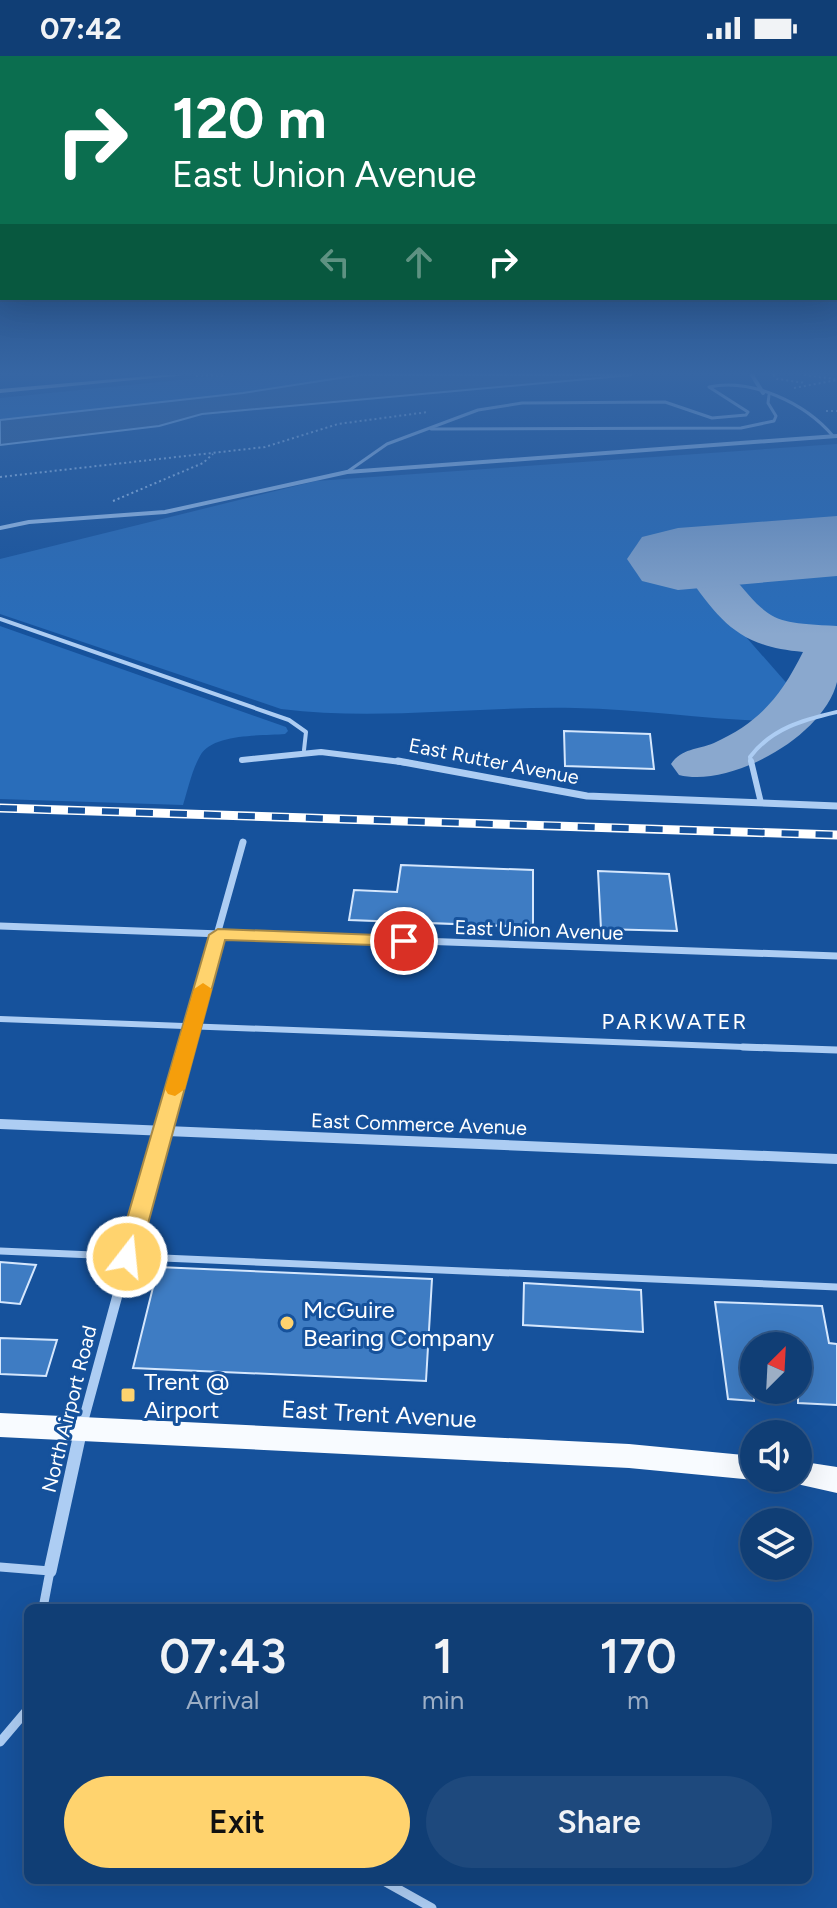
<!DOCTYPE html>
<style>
:root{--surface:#103e75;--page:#1e497d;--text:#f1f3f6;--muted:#9caec5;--line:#305787;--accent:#ffd36e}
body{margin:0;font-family:Figtree,sans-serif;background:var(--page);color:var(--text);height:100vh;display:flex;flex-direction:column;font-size:30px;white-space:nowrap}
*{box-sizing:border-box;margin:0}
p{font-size:26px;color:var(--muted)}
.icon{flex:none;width:44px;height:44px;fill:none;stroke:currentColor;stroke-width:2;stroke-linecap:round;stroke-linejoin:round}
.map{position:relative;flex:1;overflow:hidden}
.side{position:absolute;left:24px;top:1548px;width:788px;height:280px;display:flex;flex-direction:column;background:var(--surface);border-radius:12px;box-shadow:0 8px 32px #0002,0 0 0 2px var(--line)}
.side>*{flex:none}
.guide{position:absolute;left:0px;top:0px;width:838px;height:244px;box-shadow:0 8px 32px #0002,0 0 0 2px var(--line);background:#0b6e4f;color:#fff;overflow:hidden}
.needle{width:52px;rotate:24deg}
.controls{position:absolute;left:740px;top:1276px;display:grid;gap:16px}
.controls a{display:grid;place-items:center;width:72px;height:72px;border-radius:50%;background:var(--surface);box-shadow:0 8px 32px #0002,0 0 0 2px var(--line);font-size:40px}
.pin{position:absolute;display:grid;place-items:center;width:68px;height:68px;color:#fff;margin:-34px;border:4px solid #fff;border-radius:50%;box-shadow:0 2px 8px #0007}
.me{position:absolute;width:88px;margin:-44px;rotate:16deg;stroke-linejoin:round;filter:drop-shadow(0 0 6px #0008)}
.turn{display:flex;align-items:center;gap:28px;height:168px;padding:0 40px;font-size:36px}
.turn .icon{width:104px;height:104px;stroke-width:2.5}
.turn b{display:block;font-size:56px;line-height:68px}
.lanes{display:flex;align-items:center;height:76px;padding:0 40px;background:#0003;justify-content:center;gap:40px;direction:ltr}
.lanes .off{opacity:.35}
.eta{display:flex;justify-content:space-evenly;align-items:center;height:136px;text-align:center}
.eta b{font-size:48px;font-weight:600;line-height:56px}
.action{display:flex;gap:16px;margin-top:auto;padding:16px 40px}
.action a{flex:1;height:92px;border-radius:48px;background:var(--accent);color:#111;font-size:32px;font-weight:600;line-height:92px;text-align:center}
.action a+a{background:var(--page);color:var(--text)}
.status{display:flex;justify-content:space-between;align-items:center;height:56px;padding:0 40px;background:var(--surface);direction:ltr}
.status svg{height:22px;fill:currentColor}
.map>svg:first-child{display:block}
.green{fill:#296dba}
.water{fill:#345f95;stroke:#9fc8f5;stroke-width:2}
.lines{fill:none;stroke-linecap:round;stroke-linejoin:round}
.taxiway{fill:#8aa8ce;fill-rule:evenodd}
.runway{fill:#8aa8ce;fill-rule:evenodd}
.building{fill:#3e7cc3;stroke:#d5e7fd;stroke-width:2}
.path{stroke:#adcdf3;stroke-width:2;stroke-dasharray:2 3;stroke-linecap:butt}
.lane-far4{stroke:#adcdf3;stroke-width:3}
.lane-far3{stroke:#adcdf3;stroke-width:4}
.lane-far2{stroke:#adcdf3;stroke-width:6}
.lane-far1{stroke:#adcdf3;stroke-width:7}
.lane{stroke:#adcdf3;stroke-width:9}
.street-far4{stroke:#adcdf3;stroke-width:4}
.street-far3{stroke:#adcdf3;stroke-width:6}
.street-far2{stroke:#adcdf3;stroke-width:7}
.street-far1{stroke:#adcdf3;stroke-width:10}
.street{stroke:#adcdf3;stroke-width:13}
.secondary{fill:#dceafc;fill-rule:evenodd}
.primary{fill:#f8fbff;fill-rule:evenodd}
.rail-casing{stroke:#fff;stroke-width:9}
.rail{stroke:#16529c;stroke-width:6;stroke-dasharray:17;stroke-linecap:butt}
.route{fill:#ffd36e;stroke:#a68948;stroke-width:2}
.slow{fill:#f59e0b}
.poi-dot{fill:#ffd36e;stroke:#16529c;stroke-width:3}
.labels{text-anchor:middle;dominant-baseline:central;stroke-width:6;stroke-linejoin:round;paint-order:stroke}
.street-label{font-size:20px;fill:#fff;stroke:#16529c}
.neighbourhood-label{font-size:22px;letter-spacing:2px;fill:#fff;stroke:#16529c}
.near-poi-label{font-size:24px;fill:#fff;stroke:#16529c;text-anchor:start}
.near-street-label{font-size:24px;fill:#fff;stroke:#16529c}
</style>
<div class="status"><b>07:42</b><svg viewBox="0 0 49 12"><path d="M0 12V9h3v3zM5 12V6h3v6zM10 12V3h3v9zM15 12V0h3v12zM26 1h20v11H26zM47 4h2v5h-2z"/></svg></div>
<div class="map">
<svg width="837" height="1852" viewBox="0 0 837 1852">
<rect width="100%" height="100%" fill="#16529c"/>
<g class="green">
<polygon points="229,319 359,319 243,337 0,364 0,342"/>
<path d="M837,388V468L660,483L790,631L782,647L765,665C702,663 639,653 575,652C477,650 379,665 281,653L0,558V503L316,425Z"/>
<polygon points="837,511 837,579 772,572 763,568 729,531 742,520"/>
<path d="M0,570L286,671L288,675L285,678C262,680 212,677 200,700C192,714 188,733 183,749L0,743Z"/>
</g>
<polygon class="water" points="359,319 632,319 202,358 159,370 0,389 0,364 243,337"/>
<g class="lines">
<path class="taxiway" d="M732,486L747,489L753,498L747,507L729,516C772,567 770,566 837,570C837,587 837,609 837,626C824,680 731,732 679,719L671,708C682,692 697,694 714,687C760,666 781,640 803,596C740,591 720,566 686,517L700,497Z"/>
<polygon class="runway" points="837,460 837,520 678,534 642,525 627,503 642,481 678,472"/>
</g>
<g class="building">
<polygon points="564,675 650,678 654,713 565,710"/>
<polygon points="401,809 533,814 533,871 349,864 354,834 397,836"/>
<polygon points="598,815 669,818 677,875 601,873"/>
<polygon points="0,1206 36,1209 20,1248 0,1246"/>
<polygon points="158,1211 432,1223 426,1325 133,1312"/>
<polygon points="524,1227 641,1234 643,1276 523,1269"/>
<polygon points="715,1246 822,1250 829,1287 837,1288 837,1349 798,1347 798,1290 754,1290 754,1345 728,1343"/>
<polygon points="0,1282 57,1284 46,1320 0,1318"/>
</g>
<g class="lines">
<g class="path">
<polyline points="773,319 777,323 806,327"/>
<polyline points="804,319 835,323"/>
<polyline points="196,320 226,319"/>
<polyline points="794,332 837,324"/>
<polyline points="826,355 837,355"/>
<polyline points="0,421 265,391 338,368 428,356"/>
<polyline points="113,445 203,407 213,398"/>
</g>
<g class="lane-far4">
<polyline points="431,373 741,372 774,365 776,360 768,347 769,339"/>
<path d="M347,416L387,388L478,354L522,347L665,346L712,362L746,359L748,356L709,331C752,322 805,347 833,380"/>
</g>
<g class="lane-far3">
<polyline points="0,563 289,664 306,676 304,694"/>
<path d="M751,707L750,701C772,672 803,664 837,656"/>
</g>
<g class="lane-far2">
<polyline points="751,705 761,747"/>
<polyline points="0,963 797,993"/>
</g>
<g class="lane-far1">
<polyline points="743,991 837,994"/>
<polyline points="0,1195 837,1231"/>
</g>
<g class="lane">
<polyline points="0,1511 50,1515 43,1552"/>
<polyline points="0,1686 28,1653"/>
<polyline points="382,1824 432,1852"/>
</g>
<g class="street-far4">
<polyline points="752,319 763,337"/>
<polyline points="0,472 29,466 165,456 347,416 837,380"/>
</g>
<polyline class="street-far3" points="242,704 321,696 409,707"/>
<g class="street-far2">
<polyline points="398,705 587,740 837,750"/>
<polyline points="0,870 837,900"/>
<polyline points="185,993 243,786"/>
</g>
<g class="street-far1">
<polyline points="0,1068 837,1103"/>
<polyline points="83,1366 185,991"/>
</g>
<polyline class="street" points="50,1515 83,1364"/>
<polygon class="secondary" points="161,319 186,319 0,337 0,333"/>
<g class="primary">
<polygon points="0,1357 629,1388 754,1400 754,1422 761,1422 754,1424 629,1412 0,1381"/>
<polygon points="798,1405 837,1411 837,1437 788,1426 786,1422 798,1422"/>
</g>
<defs>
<polyline id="rail" points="0,752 837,779"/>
</defs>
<use href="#rail" class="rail-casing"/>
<use href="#rail" class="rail"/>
</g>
<linearGradient id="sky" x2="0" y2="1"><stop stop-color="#0c2d56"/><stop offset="0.55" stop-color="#3666a4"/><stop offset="1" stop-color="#3666a4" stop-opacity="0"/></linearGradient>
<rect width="837" height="578" fill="url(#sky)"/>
<polygon class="route" points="218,873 404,880 412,885 404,890 225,884 139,1201 135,1207 119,1207 116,1201 209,879"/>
<polygon class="slow" points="203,927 212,933 185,1033 175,1040 168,1038 165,1033 194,933"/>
<g class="poi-dot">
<circle cx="287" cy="1267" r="8"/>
<rect x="120" y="1331" width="16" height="16" rx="4"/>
</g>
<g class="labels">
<g class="street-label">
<text transform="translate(494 705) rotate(11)">East Rutter Avenue</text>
<text transform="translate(539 874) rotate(2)">East Union Avenue</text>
<text transform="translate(419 1068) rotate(2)">East Commerce Avenue</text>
<text transform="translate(69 1353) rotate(-76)">North Airport Road</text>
</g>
<g class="neighbourhood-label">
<text x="675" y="965">PARKWATER</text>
</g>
<g class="near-poi-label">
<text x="303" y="1253">McGuire<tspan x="303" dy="28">Bearing Company</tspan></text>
<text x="144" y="1325">Trent @<tspan x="144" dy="28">Airport</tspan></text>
</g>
<g class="near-street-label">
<text transform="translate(379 1358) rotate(3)">East Trent Avenue</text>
</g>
</g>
</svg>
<div class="controls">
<a><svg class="needle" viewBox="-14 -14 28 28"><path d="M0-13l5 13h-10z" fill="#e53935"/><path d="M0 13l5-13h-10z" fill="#9caec5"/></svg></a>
<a><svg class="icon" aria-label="sound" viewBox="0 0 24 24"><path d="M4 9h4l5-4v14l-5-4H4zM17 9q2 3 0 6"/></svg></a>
<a><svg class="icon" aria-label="layers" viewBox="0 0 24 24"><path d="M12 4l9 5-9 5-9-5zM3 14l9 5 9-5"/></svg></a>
</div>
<div class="pin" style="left:404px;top:885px;background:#d93025"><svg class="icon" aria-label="arrive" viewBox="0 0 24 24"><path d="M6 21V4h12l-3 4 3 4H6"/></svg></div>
<svg class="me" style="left:127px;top:1201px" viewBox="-20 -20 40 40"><circle r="17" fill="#ffd36e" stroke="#fff" stroke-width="3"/><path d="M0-11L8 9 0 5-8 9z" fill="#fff"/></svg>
<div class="guide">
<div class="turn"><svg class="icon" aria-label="right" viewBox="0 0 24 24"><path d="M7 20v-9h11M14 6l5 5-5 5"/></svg><div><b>120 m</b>East Union Avenue</div></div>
<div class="lanes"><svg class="icon off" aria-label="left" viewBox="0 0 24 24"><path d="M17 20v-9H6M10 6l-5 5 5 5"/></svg><svg class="icon off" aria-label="ahead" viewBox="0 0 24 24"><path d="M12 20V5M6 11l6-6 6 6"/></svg><svg class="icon" aria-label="right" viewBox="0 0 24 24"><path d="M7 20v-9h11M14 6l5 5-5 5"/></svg></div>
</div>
<section class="side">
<div class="eta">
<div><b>07:43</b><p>Arrival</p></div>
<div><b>1</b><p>min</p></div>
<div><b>170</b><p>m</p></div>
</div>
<div class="action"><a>Exit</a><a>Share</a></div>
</section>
</div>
